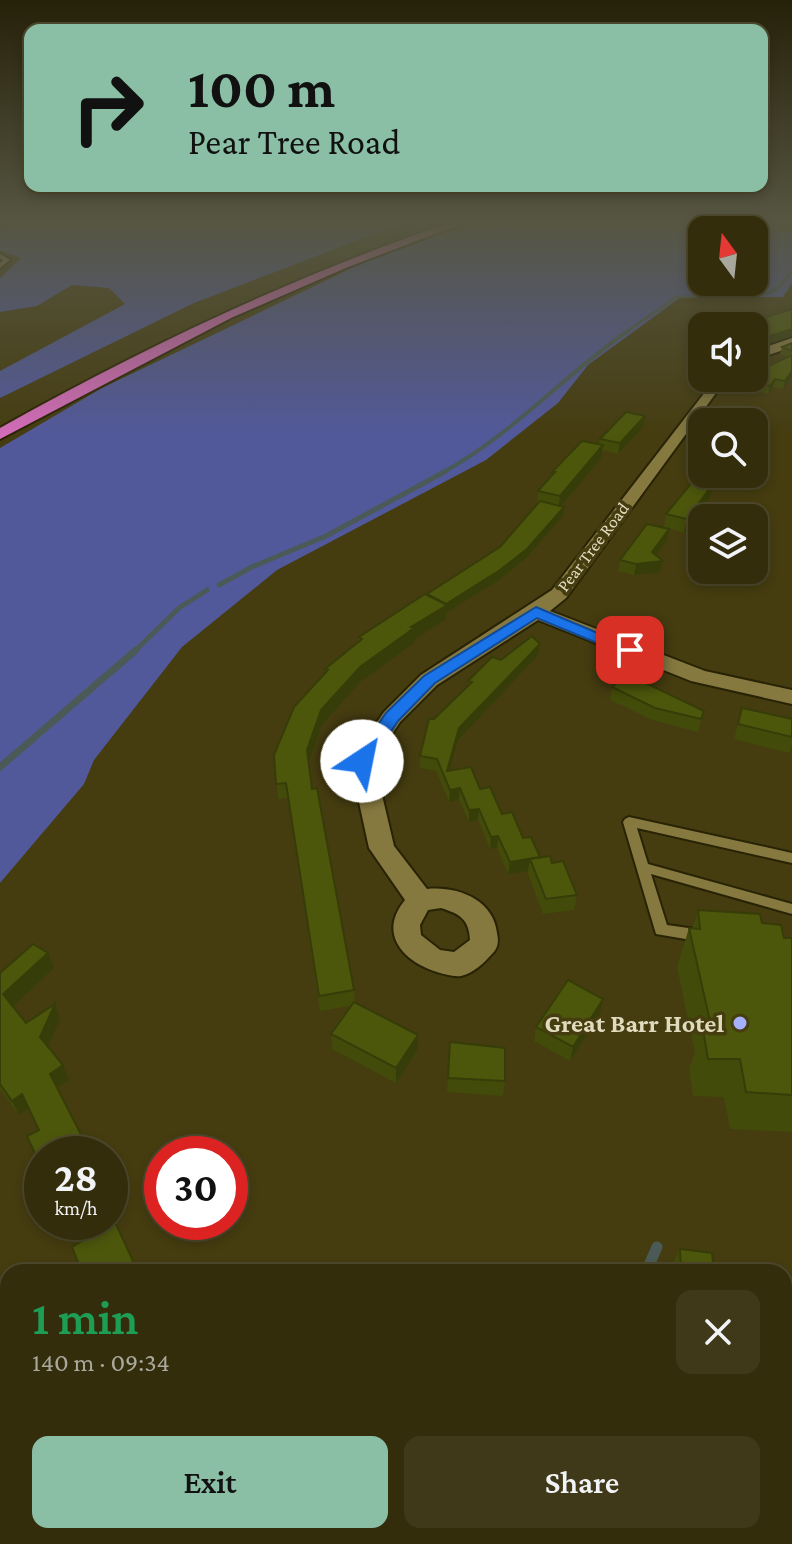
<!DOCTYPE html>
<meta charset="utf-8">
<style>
:root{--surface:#342d0c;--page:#3f391a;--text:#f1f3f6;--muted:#a9a89d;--line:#4e492d;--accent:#8abfa5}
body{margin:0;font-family:"Crimson Pro",serif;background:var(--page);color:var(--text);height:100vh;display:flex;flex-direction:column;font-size:30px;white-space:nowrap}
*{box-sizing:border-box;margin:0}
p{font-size:26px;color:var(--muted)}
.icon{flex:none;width:44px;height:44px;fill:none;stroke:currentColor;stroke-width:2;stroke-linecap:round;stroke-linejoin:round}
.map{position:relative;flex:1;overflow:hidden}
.details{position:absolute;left:0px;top:1264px;width:792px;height:280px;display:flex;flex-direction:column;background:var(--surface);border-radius:24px 24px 0 0;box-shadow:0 4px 12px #0003,0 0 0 2px var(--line)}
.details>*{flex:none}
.hud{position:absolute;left:24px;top:24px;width:744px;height:168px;border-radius:16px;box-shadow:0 4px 12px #0003,0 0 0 2px var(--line);background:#8abfa5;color:#111;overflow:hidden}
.needle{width:52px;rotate:345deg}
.tools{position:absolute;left:688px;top:216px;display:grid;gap:16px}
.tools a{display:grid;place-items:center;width:80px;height:80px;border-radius:16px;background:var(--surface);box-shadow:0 4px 12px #0003,0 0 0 2px var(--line);font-size:40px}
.speed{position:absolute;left:24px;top:1136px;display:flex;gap:16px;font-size:40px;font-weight:700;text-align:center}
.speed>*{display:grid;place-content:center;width:104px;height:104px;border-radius:50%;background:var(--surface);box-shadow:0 4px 12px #0003,0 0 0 2px var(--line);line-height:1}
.speed small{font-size:20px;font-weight:400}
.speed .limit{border:12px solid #d22;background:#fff;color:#111}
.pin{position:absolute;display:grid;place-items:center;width:68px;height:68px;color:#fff;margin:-34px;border-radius:16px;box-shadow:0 4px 12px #0006}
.me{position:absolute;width:88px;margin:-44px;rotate:34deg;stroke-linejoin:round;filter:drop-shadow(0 0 6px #0008)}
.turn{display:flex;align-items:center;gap:28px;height:168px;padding:0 32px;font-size:36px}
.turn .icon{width:104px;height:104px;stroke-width:2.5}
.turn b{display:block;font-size:56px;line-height:68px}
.round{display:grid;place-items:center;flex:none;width:84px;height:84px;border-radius:16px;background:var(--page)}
.headline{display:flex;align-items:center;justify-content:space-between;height:136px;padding:0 32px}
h1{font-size:48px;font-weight:600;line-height:60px;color:#1e9e55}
.primary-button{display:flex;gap:16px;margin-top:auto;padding:16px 32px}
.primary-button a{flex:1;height:92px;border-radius:16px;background:var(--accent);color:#111;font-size:32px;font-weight:600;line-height:92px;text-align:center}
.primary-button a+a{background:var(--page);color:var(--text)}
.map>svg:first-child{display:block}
.green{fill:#52599b;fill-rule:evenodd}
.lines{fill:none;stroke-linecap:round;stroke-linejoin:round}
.stream-far4{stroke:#4b5a56;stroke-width:3}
.stream-far3{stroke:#4b5a56;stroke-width:4}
.stream-far2{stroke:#4b5a56;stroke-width:5}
.stream-far1{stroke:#4b5a56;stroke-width:7}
.stream{stroke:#4b5a56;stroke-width:11}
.lane-casing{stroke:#292305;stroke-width:4}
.street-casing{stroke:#292305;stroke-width:4}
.highway-casing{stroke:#292305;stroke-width:4}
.lane{fill:#857940;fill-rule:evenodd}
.street{fill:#857940;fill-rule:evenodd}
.highway{fill:#d46cba;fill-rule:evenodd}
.wall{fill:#424b0a}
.shaded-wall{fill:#363d08}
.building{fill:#4d570c;stroke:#363d08;stroke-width:2}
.route{fill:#1a73e8;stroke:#114b97;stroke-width:2}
.poi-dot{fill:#a6b1fc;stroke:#453c10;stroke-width:3}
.labels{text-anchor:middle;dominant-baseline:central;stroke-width:7;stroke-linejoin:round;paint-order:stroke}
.far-street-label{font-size:18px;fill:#e1dbbe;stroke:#453c10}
.near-poi-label{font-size:26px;font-weight:bold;fill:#e1dbbe;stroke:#453c10;text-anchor:end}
</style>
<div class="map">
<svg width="792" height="1544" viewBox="0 0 792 1544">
<rect width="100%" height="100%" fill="#453c10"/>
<g class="green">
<polygon points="12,221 408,221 194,303 0,398 0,371 125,304 109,288 72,285 37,306 0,312 0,278 21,258 0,250 0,231 9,227"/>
<path d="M480,221H730L792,233V283L783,297H681L588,365L558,403L486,460L277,570L182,647L94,760L84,784L0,883V448L102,388L371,259ZM702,230H754V282H702Z"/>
<polygon points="0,1431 8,1456 8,1536 33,1536 35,1544 0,1544"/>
</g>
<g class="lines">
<polyline class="stream-far4" points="626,332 677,297 766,294 776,290 792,271"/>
<path class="stream-far3" d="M442,473C512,435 564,375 629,330"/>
<g class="stream-far2">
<polyline points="219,585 252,567 326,536 446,471"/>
<polyline points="134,652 179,608 207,590"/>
</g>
<polyline class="stream-far1" points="0,767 136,650"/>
<g class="stream">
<polyline points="646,1272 657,1247"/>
<polyline points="593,1544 594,1536"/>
</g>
<defs>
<g id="lane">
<polygon points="0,254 10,260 0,268 0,263 3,260 0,258"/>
<polygon points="629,817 792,853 792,863 637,828 648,864 792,904 792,914 651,874 667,925 703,930 708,932 710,936 708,940 703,942 656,934 623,822 625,819"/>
</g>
<g id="street">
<polygon points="792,338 792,347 754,360 754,351"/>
<path d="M716,378H731L716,393L566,598L550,611L705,671L792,690V704L691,681L538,620L437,685L400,722L374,761L394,846L427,889C457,886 493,899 497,933C499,942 498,949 491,955C484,963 472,974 461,976C453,977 444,974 437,972C402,961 378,933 405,900L369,848L350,761L384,712L421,675L552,590ZM441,908C460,914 469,919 470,940L454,952L440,950L421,935L420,925L428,910Z"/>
<polygon points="0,1312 8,1315 8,1377 0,1374"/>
<polygon points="44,1536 88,1536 91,1544 47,1544"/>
<polygon points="656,1536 700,1536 701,1544 657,1544"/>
</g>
<path id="highway" d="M455,221H469L348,267L231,318L0,439V428C146,346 296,275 455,221Z"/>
</defs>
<use href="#lane" class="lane-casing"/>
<use href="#street" class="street-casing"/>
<use href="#highway" class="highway-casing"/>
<use href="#lane" class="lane"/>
<use href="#street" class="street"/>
<use href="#highway" class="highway"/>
</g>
<g class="wall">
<polygon points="792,309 792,336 758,346 754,345 754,326"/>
<polygon points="792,343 792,376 783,389 773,387 768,394 750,390 751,383 749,382 750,378 754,378 754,373 787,357 780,354 782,347"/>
<polygon points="645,416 644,426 618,454 602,450 601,458 561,506 564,507 563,516 526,558 499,580 446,613 446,619 414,640 414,643 360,682 322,725 309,764 312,789 354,990 355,1002 418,1035 418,1049 396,1083 332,1049 331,1034 351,1006 320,1011 288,798 278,799 274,755 325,673 325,669 359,642 359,637 500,547 537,504 538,491 552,475 552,472 599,445 600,439"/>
<polygon points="702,457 702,470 697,469 698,462"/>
<polygon points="710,498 684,533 664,527 666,514"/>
<polygon points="669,529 667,540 656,555 663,561 660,572 634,575 618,571 620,560"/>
<polygon points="540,644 538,655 458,740 450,770 480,789 540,858 552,863 577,895 574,910 543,914 528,874 528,871 508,874 497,848 490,849 478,820 469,822 459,800 449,802 436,771 420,768 420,756 434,719 468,687 468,681 501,660"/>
<polygon points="612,687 704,711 698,732 652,720 610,700"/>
<polygon points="742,708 792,719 792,744 789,753 734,739"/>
<polygon points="698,910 762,923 784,938 792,938 792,1132 730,1129 724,1097 693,1096 689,1068 695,1053 677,967 689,928 692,929"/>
<polygon points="54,968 13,1006 26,1023 55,1004 60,1019 48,1048 69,1080 57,1088 39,1130 29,1108 19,1115 0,1089 0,973"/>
<polygon points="600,1014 570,1061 534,1041 536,1027"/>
<polygon points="450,1042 505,1081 503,1096 447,1092"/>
<polygon points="680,1249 714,1272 671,1272 671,1267"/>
<polygon points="784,1344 792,1345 792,1451 784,1450"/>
</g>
<g class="shaded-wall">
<polygon points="792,329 792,336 758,346 760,339"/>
<polygon points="792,371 792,376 783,389 785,381"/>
<polygon points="775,379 773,387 768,394 770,386"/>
<polygon points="645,416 644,426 618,454 620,443"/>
<polygon points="603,445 601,458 558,510 560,496"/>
<polygon points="713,484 710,498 684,533 687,519"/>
<polygon points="564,507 563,516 526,558 499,580 446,613 446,619 414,640 414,643 360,682 322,725 308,765 307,750 321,710 360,667 411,627 446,604"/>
<polygon points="669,529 667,540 651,562 663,561 660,572 634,575 636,564 652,552"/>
<polygon points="540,644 538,655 458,740 446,783 447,771 459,728"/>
<polygon points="460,788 459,800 449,802 450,790"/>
<polygon points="479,809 478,820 469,822 469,810"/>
<polygon points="498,836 497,848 490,849 491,837"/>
<polygon points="540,857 530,859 528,871 508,874 510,862"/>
<polygon points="48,953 54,968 10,1009 3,994"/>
<polygon points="603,999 600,1014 570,1061 573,1047"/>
<polygon points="55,1004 60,1019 46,1052 40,1037"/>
<polygon points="418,1035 418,1049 396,1083 396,1068"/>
<polygon points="63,1065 69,1080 57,1088 50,1074"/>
<polygon points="22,1094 29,1108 19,1115 12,1101"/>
<polygon points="215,1536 226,1536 220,1544 213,1544 211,1541"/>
</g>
<g class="building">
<polygon points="792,309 792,329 760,339 754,337 754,326 738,326"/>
<polygon points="792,343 792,351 782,347"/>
<polygon points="792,355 792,371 785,381 775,379 770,386 751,382 757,375 754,375 754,373"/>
<polygon points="626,412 645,416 620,443 600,439"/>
<polygon points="582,441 603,445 560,496 538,491 555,472 552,472"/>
<polygon points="694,480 713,484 687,519 666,514"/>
<polygon points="540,501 564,507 527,549 500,570 446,604 427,594 500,547"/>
<polygon points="647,524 669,529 652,552 663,561 636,564 620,560"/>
<polygon points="425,594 447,605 411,627 414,628 360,667 321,710 307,750 312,789 317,788 354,990 319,996 286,783 276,784 274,755 294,707 328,670 325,669 362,639 359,637"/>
<polygon points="532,636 540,644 459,728 447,771 471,767 480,789 490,787 502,814 512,812 523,838 531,837 540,857 510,862 498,836 491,837 479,809 469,810 460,788 450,790 437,759 420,756 429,719 434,719 472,682 468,681 492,657 501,660"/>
<polygon points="627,674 704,711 701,719 655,708 612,687"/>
<polygon points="742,708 792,719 792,737 738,724"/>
<polygon points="550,856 552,863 563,861 577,895 546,899 530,859"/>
<polygon points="698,910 760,914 762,923 781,925 784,938 792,938 792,1095 746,1092 740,1059 708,1059 703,1030 712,1030 689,928 700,929"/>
<polygon points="33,944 48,953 3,994 26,1023 55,1004 40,1037 63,1065 50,1074 91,1154 42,1154 42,1169 27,1136 39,1130 22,1094 12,1101 0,1084 0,973"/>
<polygon points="568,980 603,999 573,1047 536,1027"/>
<polygon points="354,1002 418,1035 396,1068 331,1034"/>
<polygon points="450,1042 505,1048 505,1081 448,1078"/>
<polygon points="110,1211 138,1272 82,1272 72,1247 82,1241 74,1222 110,1222"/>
<polygon points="680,1249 712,1253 714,1272 681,1272"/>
<polygon points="784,1344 792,1345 792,1435 784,1435"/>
<polygon points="257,1536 304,1536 312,1544 252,1544"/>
</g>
<linearGradient id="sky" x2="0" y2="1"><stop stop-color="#262109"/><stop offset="0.51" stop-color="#565642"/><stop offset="1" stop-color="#565642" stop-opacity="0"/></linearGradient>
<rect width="792" height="437" fill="url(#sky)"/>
<polygon class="route" points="536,607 638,650 635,654 624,654 537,618 435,683 398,721 369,765 356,765 353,761 386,713 424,676"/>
<circle class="poi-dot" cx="740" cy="1023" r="8"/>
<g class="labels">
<g class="far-street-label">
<text transform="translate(593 547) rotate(-53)">Pear Tree Road</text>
</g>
<g class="near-poi-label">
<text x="724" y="1023">Great Barr Hotel</text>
</g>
</g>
</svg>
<div class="tools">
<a><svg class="needle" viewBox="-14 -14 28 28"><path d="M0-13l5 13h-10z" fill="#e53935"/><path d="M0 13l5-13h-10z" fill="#a9a89d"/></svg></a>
<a><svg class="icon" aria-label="sound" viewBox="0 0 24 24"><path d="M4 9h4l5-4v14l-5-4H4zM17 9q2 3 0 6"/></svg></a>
<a><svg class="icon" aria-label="search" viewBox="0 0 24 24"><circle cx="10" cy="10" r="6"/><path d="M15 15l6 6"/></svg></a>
<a><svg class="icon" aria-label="layers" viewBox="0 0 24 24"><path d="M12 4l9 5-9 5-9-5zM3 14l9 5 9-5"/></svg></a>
</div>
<div class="speed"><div>28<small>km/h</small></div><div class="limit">30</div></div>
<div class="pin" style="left:630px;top:650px;background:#d93025"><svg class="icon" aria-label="arrive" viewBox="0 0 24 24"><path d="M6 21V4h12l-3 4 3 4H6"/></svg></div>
<svg class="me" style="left:362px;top:761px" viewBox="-20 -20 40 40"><circle r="19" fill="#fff"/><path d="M0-13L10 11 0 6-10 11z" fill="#1a73e8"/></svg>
<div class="hud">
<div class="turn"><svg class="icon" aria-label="right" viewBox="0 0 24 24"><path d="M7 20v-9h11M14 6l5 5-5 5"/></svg><div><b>100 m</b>Pear Tree Road</div></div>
</div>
<section class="details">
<div class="headline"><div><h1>1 min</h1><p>140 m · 09:34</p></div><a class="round"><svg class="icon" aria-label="close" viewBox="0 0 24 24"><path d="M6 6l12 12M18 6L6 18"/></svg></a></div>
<div class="primary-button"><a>Exit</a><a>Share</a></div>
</section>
</div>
